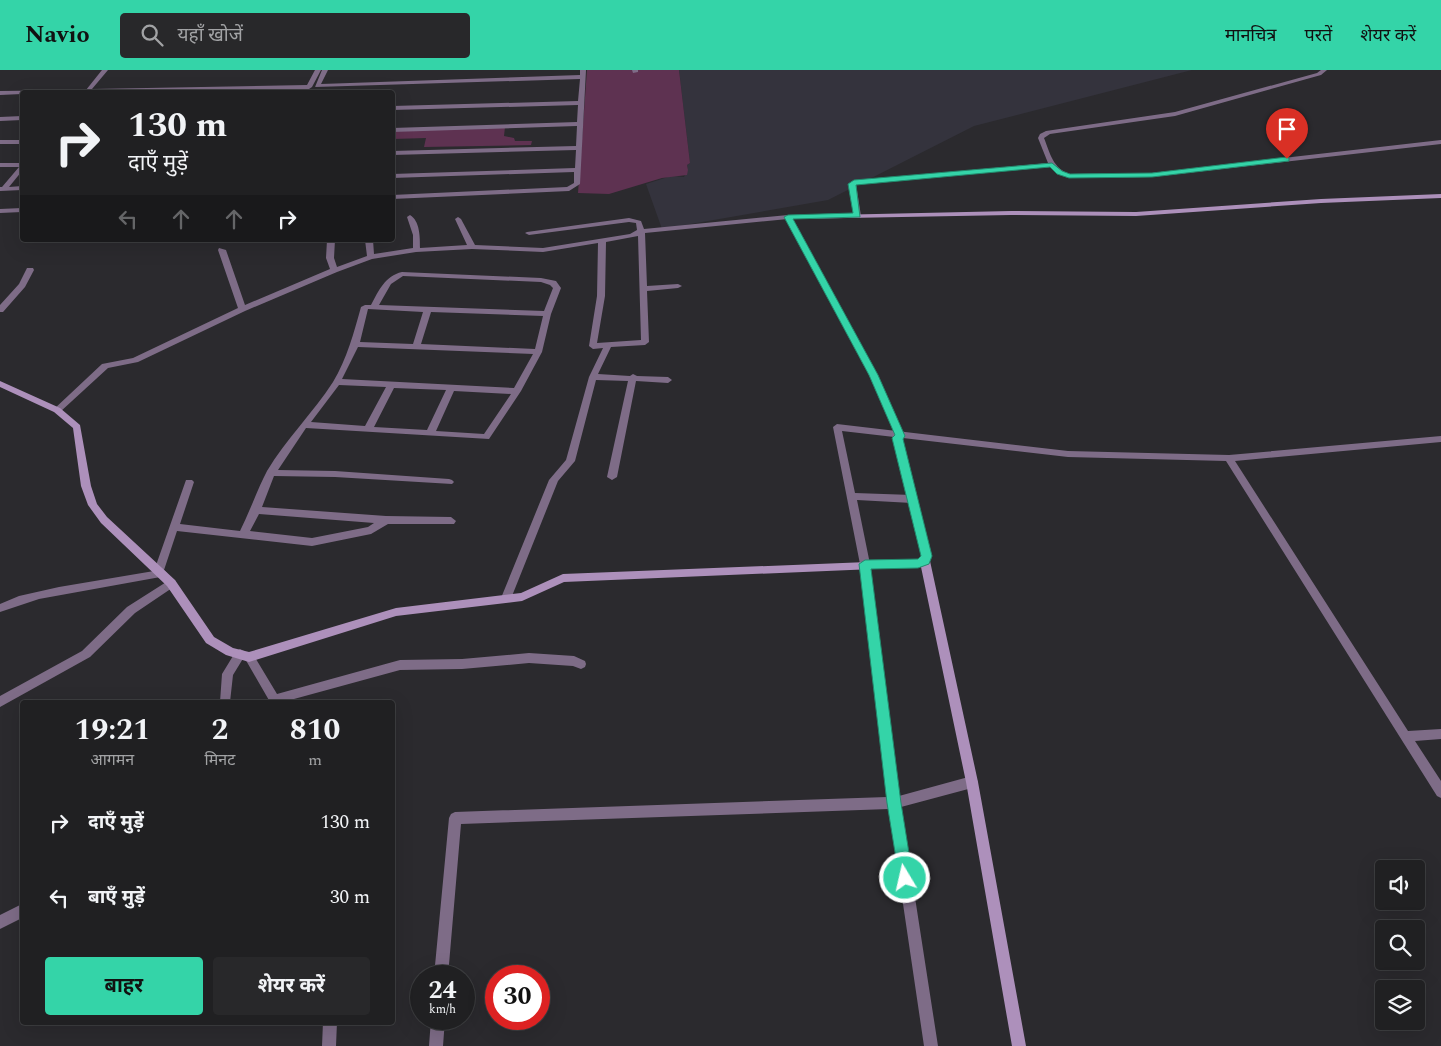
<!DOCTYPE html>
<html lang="hi">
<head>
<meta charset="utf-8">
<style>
  body { margin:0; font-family:Spectral,"Noto Sans Devanagari",serif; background:#28282a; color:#f1f3f6; height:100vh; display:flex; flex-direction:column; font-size:19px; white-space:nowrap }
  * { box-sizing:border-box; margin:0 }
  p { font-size:16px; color:#a2a3a5 }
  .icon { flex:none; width:28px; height:28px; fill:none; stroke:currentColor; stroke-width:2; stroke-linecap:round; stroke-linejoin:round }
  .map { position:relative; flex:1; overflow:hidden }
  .drawer { position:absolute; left:20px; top:630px; width:375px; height:325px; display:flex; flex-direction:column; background:#202022; border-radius:5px; box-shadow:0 5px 20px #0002,0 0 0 1px #3d3e40 }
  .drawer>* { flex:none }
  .banner { position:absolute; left:20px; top:20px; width:375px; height:152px; border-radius:5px; box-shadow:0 5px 20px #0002,0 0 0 1px #3d3e40; background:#202022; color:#f1f3f6; overflow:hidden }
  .controls { position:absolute; left:1375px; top:790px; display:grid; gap:10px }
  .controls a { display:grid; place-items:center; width:50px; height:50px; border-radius:5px; background:#202022; box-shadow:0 5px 20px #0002,0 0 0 1px #3d3e40; font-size:25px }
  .speed { position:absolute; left:410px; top:895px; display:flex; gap:10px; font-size:25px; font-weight:700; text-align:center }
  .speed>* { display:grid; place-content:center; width:65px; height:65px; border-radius:50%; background:#202022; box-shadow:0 5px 20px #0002,0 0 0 1px #3d3e40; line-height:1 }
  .speed small { font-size:12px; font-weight:400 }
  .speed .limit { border:8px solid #d22; background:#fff; color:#111 }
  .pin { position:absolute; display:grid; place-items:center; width:42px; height:42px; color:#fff; margin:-51px -21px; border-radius:50% 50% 50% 0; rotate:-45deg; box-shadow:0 0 5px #0007 }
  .pin .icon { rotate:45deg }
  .me { position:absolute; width:55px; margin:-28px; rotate:351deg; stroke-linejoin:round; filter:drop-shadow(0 0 4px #0008) }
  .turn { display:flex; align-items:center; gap:18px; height:105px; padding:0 25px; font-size:22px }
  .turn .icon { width:65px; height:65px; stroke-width:2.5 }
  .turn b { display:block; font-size:35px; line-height:42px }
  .lanes { display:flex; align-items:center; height:48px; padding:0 25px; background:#0003; justify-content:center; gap:25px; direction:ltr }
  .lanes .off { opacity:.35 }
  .eta { display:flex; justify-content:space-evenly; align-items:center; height:85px; text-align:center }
  .eta b { font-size:30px; font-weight:700; line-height:35px }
  .cta { display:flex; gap:10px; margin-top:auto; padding:10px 25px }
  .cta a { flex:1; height:58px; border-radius:5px; background:#34d4a8; color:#111; font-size:20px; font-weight:700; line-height:58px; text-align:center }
  .cta a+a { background:#28282a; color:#f1f3f6 }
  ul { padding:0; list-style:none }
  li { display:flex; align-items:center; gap:15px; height:75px; padding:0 25px }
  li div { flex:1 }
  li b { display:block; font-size:19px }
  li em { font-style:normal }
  header { display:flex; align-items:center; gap:30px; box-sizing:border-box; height:70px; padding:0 25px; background:#34d4a8; color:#111 }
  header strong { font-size:24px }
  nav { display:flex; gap:28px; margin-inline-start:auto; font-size:18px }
  .search { width:350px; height:45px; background:#28282a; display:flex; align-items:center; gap:12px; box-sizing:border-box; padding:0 18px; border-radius:5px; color:#a2a3a5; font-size:19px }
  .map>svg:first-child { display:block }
  .built { fill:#34333d }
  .green { fill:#5e3251 }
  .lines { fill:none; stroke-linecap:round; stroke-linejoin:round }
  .street { fill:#7e6c87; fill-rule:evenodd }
  .secondary { fill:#ad90bb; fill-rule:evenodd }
  .route { fill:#34d4a8; stroke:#228a6d }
</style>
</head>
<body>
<header>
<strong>Navio</strong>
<div class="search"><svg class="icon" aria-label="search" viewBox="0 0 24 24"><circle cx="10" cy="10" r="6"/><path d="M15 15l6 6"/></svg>यहाँ खोजें</div>
<nav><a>मानचित्र</a><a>परतें</a><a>शेयर करें</a></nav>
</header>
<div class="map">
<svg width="1441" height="976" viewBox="0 0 1441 976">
  <rect width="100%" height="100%" fill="#2b2a2e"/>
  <!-- built -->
  <path class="built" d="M679 0H1192L974 56 828 130 662 159 646 114 671 106 684 107 688 100 687 95 690 93Z"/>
  <!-- green -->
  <path class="green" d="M587 0H679L690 93 687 95 688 100 687 105 662 108 609 124 578 123Z
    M505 57 504 66 514 68 515 71H532L531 75 424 77 426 68 393 69 392 61Z"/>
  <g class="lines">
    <!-- street -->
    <path class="street" d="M102 0H108L92 19 307 15 315 0H321L312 17 309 19 22 22V24L0 25V21L86 20Z
      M322 0H328L321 14 580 5V0H586L580 114 569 121 392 129V125L567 117 574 113V102L392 108V104L575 98 576 80 392 85V81L576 76 577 56 392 62V58L577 52 578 35 392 40V36L578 31 580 9 315 17Z
      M632 0H638V2L633 3Z
      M1321 0H1327L1321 5 1175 46 1050 64 1044 68C1050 83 1053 99 1070 104L1152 103 1441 70V74L1152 107 1069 108 1058 104 1050 97 856 114 861 146 858 148 855 146 849 114 852 111 1048 93 1038 68 1040 64 1046 61 1175 42 1317 3Z
      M22 46V50L0 51V47Z
      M0 70H22V74H0Z
      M0 93H22V101L9 117 22 116V120L0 121V117H2L19 97H0Z
      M22 138V142L0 143V139Z
      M410 145C420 151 420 167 420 178L467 175 455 149 458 147 461 149 475 175 543 178 630 164 637 160 636 153 629 152 529 165 525 163 527 162 629 148 641 151 644 159 788 145 791 147 788 149 645 163 647 216 678 214 682 216 678 218 647 221 649 272 645 275 611 277 598 304 630 306 633 304 637 306 668 307 672 310 668 313 636 311 617 407 612 410 607 407 628 311 596 310 575 391 558 411 510 531H502L501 528 549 410 566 390 589 307 603 278 593 279 589 276 597 226 598 173 543 182 472 179 416 182 372 189 337 202 245 241 138 292 108 298 60 342H54L53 340 102 294 133 288 238 238 218 180 219 178 226 180 245 235 330 199 326 188 327 170H335L334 188 337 197 367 186 365 170H373L374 184 413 178V165L407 147ZM638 166 641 270 597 273 605 226 606 172Z
      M27 198H33L34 200 25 217 3 242H0V235L19 214Z
      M402 202 541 208 556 211 561 218 551 244 542 282 521 321 489 369 306 358 278 400 335 401 449 409 452 410 454 412 452 414 335 407 274 406 262 437 386 446 451 447 456 451 454 454H388L371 464 312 476 177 461 164 500 167 503 166 506 39 529 0 542V534L19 526 59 517 154 501 186 410H192L194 412 180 454 240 461C250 441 257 420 267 401 286 369 313 343 333 312 347 289 354 262 361 237L365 235H371C379 220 385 206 402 202ZM403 206 541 212 550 215 553 218 544 241 379 235 391 214ZM368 239 423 242 413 274 360 272ZM431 242 543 246 535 279 421 274ZM358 277 533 284 514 318 342 309ZM339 315 386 317 365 356 311 352ZM394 318 446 320 427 360 374 357ZM454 321 511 324 484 364 436 361ZM259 444 374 453 368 457 312 468 250 461Z
      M837 354 1068 381 1229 385 1441 366V372L1235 391 1408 661 1441 659V669L1415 671 1441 711V728L1437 726 1226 391 1068 387 842 361 855 423 912 425 917 429 912 433 857 430 870 494 899 726 972 706 976 708 978 712 976 716 972 718 901 737 938 976H924L889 739 461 754 448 906H434L449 748 451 744 455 742 887 727 860 494 833 357Z
      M171 509 175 510 176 513 175 516 135 543 90 587 0 637V626L82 581 127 537Z
      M240 579 244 581 245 584 249 582 253 584 277 624 400 590 462 589 529 583 574 586 585 591 586 594 585 597 581 599 573 596 529 593 462 599 400 600 283 632H270L244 587 233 605 230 632H220L222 604 236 581Z
      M22 834V848L0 859V845Z
      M431 949H445L443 976H429Z
      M323 952H337L336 976H322Z"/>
    <!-- secondary -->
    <path class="secondary" d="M1441 124V128L1321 133 1136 146 1011 145 793 149 877 305 904 365 902 369 932 486 930 491 978 712 1026 976H1012L966 712 921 497 564 512 522 531 396 546 249 592 226 585 206 573 167 516 101 453 88 435 81 416 73 358 54 342 0 317V311L60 338 80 355 91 416 97 434 107 447 175 510 214 567 233 578 249 582 396 538 521 523 563 504 917 490 921 488 922 486 893 368 895 364 869 305 785 147 786 146 1011 141 1136 142 1321 129Z"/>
  </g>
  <!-- route -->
  <path class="route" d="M1287 87 1289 88V91L1152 107 1069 108 1057 104 1050 97 856 115 860 147 793 149 878 305 905 366 903 369 932 486 929 494 918 498 871 499 901 733 913 808 910 813 905 815 900 813 887 733 859 494 865 490 918 489 921 486 892 368 895 365 869 305 784 147 788 145 853 143 848 114 854 110 1052 93 1062 101 1070 104 1152 103Z"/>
</svg>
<div class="controls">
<a><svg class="icon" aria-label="sound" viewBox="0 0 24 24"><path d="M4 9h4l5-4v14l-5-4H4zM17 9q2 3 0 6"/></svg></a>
<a><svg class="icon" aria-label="search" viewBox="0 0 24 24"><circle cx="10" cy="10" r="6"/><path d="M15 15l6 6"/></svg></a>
<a><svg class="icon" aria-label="layers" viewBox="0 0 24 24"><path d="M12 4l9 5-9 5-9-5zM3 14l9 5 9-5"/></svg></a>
</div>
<div class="speed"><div>24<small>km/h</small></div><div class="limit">30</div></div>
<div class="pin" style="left:1287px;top:89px;background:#d93025"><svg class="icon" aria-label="arrive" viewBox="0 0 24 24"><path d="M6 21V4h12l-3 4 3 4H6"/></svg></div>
<svg class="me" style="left:905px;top:808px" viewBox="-20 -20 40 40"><circle r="17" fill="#34d4a8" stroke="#fff" stroke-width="3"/><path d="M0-11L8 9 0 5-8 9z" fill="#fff"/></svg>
<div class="banner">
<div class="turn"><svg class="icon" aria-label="right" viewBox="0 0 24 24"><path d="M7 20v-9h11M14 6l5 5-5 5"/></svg><div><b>130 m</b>दाएँ मुड़ें</div></div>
<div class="lanes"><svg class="icon off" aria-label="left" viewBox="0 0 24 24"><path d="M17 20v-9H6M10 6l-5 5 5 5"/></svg><svg class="icon off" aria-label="ahead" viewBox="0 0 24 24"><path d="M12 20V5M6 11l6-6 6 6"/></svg><svg class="icon off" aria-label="ahead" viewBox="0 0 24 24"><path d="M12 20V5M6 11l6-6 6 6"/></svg><svg class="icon" aria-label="right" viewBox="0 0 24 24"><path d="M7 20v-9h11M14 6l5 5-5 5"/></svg></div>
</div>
<section class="drawer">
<div class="eta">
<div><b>19:21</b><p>आगमन</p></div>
<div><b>2</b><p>मिनट</p></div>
<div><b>810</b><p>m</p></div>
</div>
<ul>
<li><svg class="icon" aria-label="right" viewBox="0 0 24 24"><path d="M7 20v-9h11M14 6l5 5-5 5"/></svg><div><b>दाएँ मुड़ें</b></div><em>130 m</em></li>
<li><svg class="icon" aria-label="left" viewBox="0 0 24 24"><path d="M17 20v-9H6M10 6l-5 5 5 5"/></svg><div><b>बाएँ मुड़ें</b></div><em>30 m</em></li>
</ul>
<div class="cta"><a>बाहर</a><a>शेयर करें</a></div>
</section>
</div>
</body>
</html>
